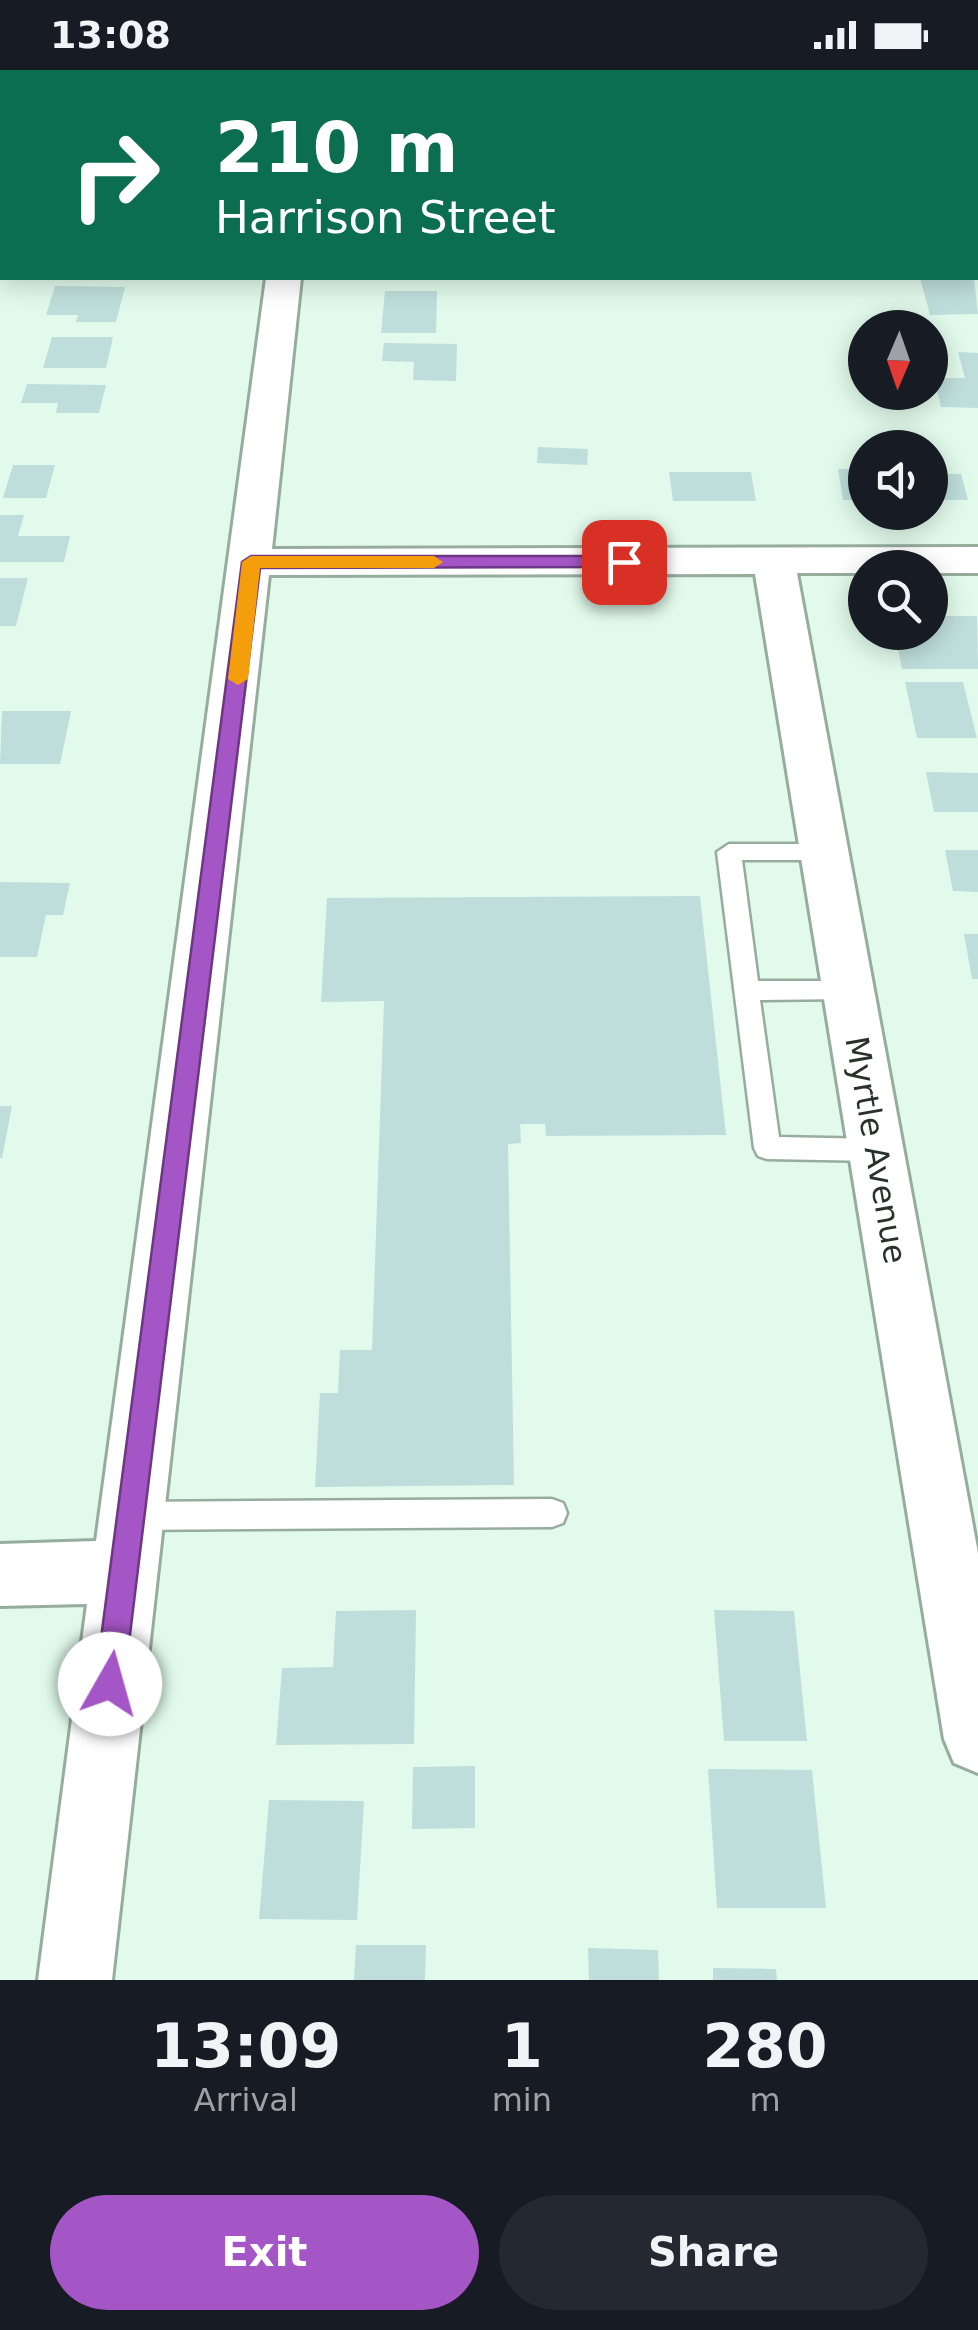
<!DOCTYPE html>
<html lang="en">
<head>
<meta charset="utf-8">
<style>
  body { margin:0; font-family:"DejaVu Sans",sans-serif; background:#242831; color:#f1f3f6; height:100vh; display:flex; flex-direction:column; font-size:38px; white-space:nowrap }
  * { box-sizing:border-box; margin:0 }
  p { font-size:32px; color:#9ea1a6 }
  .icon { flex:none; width:55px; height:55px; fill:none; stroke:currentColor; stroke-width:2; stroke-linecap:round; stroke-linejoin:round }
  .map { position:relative; height:1910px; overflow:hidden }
  .panel { display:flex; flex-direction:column; background:#171b24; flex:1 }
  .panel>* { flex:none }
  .top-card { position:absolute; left:0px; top:0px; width:980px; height:210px; box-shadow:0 5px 25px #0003; background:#0b6e4f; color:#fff; overflow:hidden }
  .needle { width:65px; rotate:182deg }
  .buttons { position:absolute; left:848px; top:240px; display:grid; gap:20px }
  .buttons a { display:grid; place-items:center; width:100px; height:100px; border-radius:50%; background:#171b24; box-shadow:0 5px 25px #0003; font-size:50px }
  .pin { position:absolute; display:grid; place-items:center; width:85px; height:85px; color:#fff; margin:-42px; border-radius:20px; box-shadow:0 5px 15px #0006 }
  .me { position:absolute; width:110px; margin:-55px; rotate:7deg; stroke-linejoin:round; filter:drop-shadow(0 0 8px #0008) }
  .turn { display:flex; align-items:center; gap:35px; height:210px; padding:0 50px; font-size:45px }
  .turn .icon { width:130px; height:130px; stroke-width:2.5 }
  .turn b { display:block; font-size:70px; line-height:85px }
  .eta { display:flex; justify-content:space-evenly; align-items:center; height:170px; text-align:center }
  .eta b { font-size:60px; font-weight:700; line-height:70px }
  .primary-button { display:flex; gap:20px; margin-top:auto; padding:20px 50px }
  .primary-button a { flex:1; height:115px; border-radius:60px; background:#a556c6; color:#fff; font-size:40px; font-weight:700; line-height:115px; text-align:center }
  .primary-button a+a { background:#242831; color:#f1f3f6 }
  .status { display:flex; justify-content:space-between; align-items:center; height:70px; padding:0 50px; background:#171b24; direction:ltr }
  .status svg { height:28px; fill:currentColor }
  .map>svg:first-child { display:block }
  .building { fill:#bfdedb }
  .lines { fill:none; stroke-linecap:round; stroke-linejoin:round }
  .lane-casing { stroke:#96ad9e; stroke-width:5 }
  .street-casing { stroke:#96ad9e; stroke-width:6 }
  .lane { fill:#fff; fill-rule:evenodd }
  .street { fill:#fff; fill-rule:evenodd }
  .route { fill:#a556c6; stroke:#6b3881; stroke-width:2.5 }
  .slow { fill:#f59e0b }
  .labels { text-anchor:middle; stroke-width:8; stroke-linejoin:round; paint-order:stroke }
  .street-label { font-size:32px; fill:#28322c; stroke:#fff }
</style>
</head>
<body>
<div class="status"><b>13:08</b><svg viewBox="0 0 49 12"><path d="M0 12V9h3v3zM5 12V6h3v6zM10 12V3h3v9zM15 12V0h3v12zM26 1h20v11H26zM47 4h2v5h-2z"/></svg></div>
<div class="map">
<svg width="978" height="1910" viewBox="0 0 978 1910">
  <rect width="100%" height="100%" fill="#e1faeb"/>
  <!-- building -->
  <path class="building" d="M920 208H974L978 244 930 245Z
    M55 216 125 217 116 252H76L78 245H46Z
    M385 221H437L436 263H381Z
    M52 267H113L106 298H43Z
    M384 273 457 274 456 311 413 310 414 292 382 291Z
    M958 282 978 283V338L941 337 934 308H965Z
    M27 314 106 315 99 343H56L58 333H21Z
    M538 377 588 379 587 395 537 393Z
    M13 395H55L46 428H3Z
    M838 399H865V430H843Z
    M669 402H751L756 431H673Z
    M930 404H961L968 430H930Z
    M0 445H24L18 466H70L64 492H0Z
    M0 508H28L16 556H0Z
    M930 546H977L978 599H902L895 564 930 562Z
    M905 612H963L977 668H917Z
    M2 641H71L60 694H0Z
    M926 702 978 703V742H934Z
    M945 780H978V822L953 821Z
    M0 812 70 813 63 845H46L37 887H0Z
    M700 826 726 1065 546 1066 545 1054H520L521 1073 508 1074 514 1415 315 1417 320 1323H338L340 1280H372L384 931 321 932 327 828Z
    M964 864H978V909H972Z
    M0 1036H12L2 1088H0Z
    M416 1540 414 1674 276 1675 282 1598 333 1597 336 1541Z
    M714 1540 794 1541 807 1671H724Z
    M475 1696V1758L412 1759 413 1697Z
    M708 1699 812 1700 826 1838H717Z
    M269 1730 364 1731 357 1850 259 1849Z
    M356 1875H426L425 1910H354Z
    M588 1878 658 1880 659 1910H589Z
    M713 1898 776 1899 777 1910H713Z"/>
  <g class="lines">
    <!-- lane casing -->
    <g class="lane-casing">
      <path id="lane" d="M729 774H824L836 782 824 790H742L758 911H848L857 913 860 920 857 927 848 929 760 930 779 1067 876 1069 885 1072 889 1080 885 1088 876 1091 767 1089 758 1086 754 1078 717 782Z
        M552 1429 563 1433 567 1443 563 1453 552 1457 129 1460 118 1456 114 1446 118 1436 129 1432Z"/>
    </g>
    <!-- street casing -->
    <g class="street-casing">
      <path id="street" d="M292 0H322V2H292Z
        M0 31H2V49H0Z
        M266 208H301L272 479 978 477V503H930V498H865V503H797L978 1483V1703L954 1693 944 1669 755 504 269 505 112 1910H38L87 1534 0 1536V1474L96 1471Z"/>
    </g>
    <!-- lane -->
    <use href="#lane" class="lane"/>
    <!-- street -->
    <use href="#street" class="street"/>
  </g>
  <!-- route -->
  <path class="route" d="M251 486H624L634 492 624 497 260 498 124 1614 120 1624 110 1628 99 1624 95 1614 242 492Z"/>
  <!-- slow -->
  <path class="slow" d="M251 486H434L443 492 434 498H260L248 609 238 615 228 609 242 492Z"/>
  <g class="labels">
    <!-- street labels -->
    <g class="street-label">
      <text transform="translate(876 1080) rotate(80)" y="11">Myrtle Avenue</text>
    </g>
  </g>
</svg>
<div class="buttons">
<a><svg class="needle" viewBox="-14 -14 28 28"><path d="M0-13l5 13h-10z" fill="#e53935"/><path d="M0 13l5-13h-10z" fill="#9ea1a6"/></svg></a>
<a><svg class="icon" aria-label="sound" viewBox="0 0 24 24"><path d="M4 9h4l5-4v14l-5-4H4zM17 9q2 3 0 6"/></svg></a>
<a><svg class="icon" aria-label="search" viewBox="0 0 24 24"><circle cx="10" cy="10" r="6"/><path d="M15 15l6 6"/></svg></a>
</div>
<div class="pin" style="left:624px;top:492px;background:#d93025"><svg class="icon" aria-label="arrive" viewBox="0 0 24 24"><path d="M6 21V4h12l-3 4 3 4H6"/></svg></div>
<svg class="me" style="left:110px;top:1614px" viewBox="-20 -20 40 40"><circle r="19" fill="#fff"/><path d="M0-13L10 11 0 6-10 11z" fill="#a556c6"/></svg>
<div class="top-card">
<div class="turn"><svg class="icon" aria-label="right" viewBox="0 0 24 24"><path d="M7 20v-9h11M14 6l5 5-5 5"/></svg><div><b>210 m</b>Harrison Street</div></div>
</div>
</div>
<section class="panel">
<div class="eta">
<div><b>13:09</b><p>Arrival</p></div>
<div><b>1</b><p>min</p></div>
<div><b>280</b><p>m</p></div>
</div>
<div class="primary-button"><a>Exit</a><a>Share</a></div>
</section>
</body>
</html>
